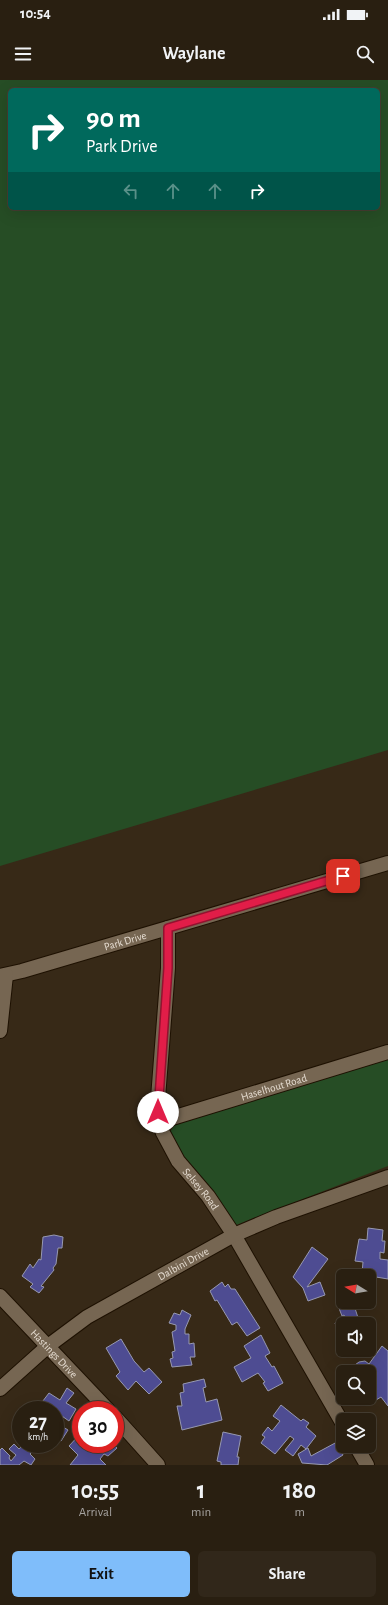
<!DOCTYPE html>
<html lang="en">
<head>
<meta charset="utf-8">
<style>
  body { margin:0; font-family:"Alegreya Sans",sans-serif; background:#31271a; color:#f1f3f6; height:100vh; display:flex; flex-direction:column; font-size:15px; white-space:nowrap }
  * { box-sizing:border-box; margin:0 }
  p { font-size:13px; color:#a5a29f }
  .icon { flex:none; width:22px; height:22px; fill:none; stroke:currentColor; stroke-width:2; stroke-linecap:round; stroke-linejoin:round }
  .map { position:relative; height:1385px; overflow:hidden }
  .panel { display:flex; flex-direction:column; background:#291f11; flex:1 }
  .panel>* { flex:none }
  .guide { position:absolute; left:8px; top:8px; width:372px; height:122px; border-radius:6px; box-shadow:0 4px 16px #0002,0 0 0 1px #453d31; background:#00695c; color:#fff; overflow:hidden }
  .needle { width:26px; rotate:281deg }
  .tools { position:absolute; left:336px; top:1189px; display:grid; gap:8px }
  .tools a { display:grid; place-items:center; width:40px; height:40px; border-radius:6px; background:#291f11; box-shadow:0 4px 16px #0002,0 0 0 1px #453d31; font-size:20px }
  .speed { position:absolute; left:12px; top:1321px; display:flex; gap:8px; font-size:20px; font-weight:700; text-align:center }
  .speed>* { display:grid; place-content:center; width:52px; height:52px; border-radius:50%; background:#291f11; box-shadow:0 4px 16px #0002,0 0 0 1px #453d31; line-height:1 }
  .speed small { font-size:10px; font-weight:400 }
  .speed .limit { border:6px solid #d22; background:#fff; color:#111 }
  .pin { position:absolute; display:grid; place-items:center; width:34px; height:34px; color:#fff; margin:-17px; border-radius:8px; box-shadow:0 2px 6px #0006 }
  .me { position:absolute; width:44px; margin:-22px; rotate:0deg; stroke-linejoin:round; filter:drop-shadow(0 0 3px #0008) }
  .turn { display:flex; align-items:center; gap:14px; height:84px; padding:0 12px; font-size:18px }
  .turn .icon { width:52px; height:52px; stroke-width:2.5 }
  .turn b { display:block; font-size:28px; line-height:34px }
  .lanes { display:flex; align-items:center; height:38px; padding:0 12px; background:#0003; justify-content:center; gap:20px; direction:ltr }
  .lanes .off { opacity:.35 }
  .eta { display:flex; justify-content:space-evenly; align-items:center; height:68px; text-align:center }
  .eta b { font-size:24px; font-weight:700; line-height:28px }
  .primary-button { display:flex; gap:8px; margin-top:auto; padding:8px 12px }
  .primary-button a { flex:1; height:46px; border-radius:6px; background:#7fbdfa; color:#111; font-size:16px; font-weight:700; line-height:46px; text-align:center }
  .primary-button a+a { background:#31271a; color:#f1f3f6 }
  .status { display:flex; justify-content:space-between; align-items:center; height:28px; padding:0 20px; background:#291f11; direction:ltr }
  .status svg { height:11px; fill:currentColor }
  header { display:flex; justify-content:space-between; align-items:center; height:52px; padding:0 12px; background:#291f11; font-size:18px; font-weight:700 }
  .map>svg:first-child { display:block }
  .green { fill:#264d25; fill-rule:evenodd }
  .building { fill:#4e4c92; stroke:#9799b1 }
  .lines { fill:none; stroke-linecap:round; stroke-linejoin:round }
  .minor-casing { stroke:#1e1102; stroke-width:16 }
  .minor { stroke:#766652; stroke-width:14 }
  .route-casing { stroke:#92132f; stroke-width:10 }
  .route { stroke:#e11d48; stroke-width:7 }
  .labels { text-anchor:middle; stroke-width:3; stroke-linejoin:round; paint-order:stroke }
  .street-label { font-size:11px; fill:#e6ddd2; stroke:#19130b }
</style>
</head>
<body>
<div class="status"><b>10:54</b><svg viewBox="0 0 49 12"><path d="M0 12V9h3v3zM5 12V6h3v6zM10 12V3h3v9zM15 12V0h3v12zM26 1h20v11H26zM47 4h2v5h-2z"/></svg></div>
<header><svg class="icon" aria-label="menu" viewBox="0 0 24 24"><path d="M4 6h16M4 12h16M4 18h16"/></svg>Waylane<svg class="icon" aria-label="search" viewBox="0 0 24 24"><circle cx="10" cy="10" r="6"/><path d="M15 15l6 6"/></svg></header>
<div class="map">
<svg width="388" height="1385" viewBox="0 0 388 1385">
  <rect width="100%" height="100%" fill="#372917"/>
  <!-- green -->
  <path class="green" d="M0 0H388V670L0 786ZM10 10H378V128H10Z
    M388 978V1086L236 1145C220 1127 170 1079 169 1057 169 1051 173 1048 176 1044Z"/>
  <!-- building -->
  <path class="building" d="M368 1148 383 1150 382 1161H385L384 1173 380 1172V1179L388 1180V1199L376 1197 375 1203 369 1202V1196H358L362 1193 363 1182 355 1181 359 1159 367 1160Z
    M54 1155 63 1157 62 1168H58L56 1184 53 1188 54 1190 41 1206 44 1207 39 1213 30 1207 33 1204 22 1196 30 1184 33 1188 39 1179 41 1180 43 1157Z
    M312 1167 328 1179 307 1207 320 1202 325 1215 308 1221 303 1208 293 1197Z
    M222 1202 225 1207 228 1204 231 1209H235L260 1248 247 1256 237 1242 232 1245 217 1220 215 1221 210 1211Z
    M343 1221 353 1222 360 1244H343V1252L339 1253 335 1243 346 1240 344 1235 342 1236 337 1223Z
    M182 1230 191 1235 185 1249V1254H189V1264L194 1263 195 1277H190L192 1285 172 1287 170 1279 173 1278 172 1272 175 1271 172 1252 176 1250V1245L169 1243 174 1233 180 1235Z
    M261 1255 270 1273 265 1276 272 1287 274 1286 283 1303 268 1311 263 1303 265 1302 258 1293 242 1302 234 1287 251 1278 244 1266Z
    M121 1259 134 1281 144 1292 149 1288 162 1302 149 1314 136 1301 128 1310 116 1296 120 1292 106 1268Z
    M382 1266 388 1271V1326L381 1317 376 1320 372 1316 368 1320 365 1318H369V1292L353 1291 355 1285 359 1282 365 1281 369 1284Z
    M204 1299 206 1307 203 1308 206 1322 217 1319 222 1340 182 1350 177 1326H182L180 1313 184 1312 183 1304Z
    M67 1308 74 1313 66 1323 76 1329 69 1341 59 1334 55 1341V1330H36L49 1313 60 1320Z
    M281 1325 301 1341 303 1339 309 1343 306 1347 316 1356 306 1369 301 1365 293 1376 285 1370 294 1359 290 1356 275 1374 261 1363 265 1357 262 1355 268 1347 272 1351 280 1341 273 1336Z
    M55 1342 68 1350 61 1361 55 1357Z
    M223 1352 241 1356 237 1377H239L238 1385H221V1382L217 1381Z
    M81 1353V1364H113L117 1368 108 1376 104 1374 100 1379 106 1385H70L78 1375 69 1366Z
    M337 1362 343 1375 327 1385 302 1383 298 1374 308 1368 311 1376Z
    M14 1364 19 1369 24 1364 32 1372 30 1374 35 1379 31 1385 24 1381 19 1385H0V1370L2 1368 10 1376 9 1378 11 1381 16 1375 9 1369Z"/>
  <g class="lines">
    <!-- minor casing -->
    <g class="minor-casing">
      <g id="minor">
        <path id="s1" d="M168 848V888L158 1018 159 1042 163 1053 178 1081 208 1116 234 1155 343 1344"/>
        <path id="s2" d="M0 896 22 891 388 783"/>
        <path d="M0 951 6 895"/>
        <path id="s3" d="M159 1042 388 972"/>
        <path id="s4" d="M0 1216 108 1330"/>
        <path id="s5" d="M0 1309 48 1266 87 1237 234 1155 276 1137 388 1097"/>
        <path d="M115 1337 158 1385"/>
        <path d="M356 1366 367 1385"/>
      </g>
    </g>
    <!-- minor -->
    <use href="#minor" class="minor"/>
  </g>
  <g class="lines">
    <!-- route casing -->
    <g class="route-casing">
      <path id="route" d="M158 1032 168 888V848L343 796"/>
    </g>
    <!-- route -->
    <use href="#route" class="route"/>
  </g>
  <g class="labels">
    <!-- street labels -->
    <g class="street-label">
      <text dy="4" stroke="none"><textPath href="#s2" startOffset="130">Park Drive</textPath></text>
      <text dy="4" stroke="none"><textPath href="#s3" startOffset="120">Haselhout Road</textPath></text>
      <text dy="4" stroke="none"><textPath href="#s1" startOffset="274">Selsey Road</textPath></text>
      <text dy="4" stroke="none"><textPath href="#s5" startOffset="223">Dalbini Drive</textPath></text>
      <text dy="4" stroke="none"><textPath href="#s4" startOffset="79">Hastings Drive</textPath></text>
    </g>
  </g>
</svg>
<div class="tools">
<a><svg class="needle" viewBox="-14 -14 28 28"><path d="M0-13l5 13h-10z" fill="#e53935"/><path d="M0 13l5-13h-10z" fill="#a5a29f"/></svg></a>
<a><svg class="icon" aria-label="sound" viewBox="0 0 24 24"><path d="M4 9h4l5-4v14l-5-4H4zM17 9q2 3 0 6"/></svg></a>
<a><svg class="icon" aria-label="search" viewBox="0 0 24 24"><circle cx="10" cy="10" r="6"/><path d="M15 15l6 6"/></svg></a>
<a><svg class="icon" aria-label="layers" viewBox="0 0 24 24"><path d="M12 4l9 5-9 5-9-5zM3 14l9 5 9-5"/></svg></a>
</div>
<div class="speed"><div>27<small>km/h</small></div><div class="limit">30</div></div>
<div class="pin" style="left:343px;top:796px;background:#d93025"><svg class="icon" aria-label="arrive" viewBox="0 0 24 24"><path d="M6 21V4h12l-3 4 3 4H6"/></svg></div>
<svg class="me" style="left:158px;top:1032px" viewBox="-20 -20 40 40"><circle r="19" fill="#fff"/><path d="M0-13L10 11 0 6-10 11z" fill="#e11d48"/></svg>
<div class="guide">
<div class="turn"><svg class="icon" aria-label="right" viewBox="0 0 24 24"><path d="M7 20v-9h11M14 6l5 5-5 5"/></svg><div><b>90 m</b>Park Drive</div></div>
<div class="lanes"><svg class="icon off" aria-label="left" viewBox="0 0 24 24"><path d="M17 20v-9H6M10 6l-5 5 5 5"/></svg><svg class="icon off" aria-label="ahead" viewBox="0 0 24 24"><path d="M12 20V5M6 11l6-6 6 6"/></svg><svg class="icon off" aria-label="ahead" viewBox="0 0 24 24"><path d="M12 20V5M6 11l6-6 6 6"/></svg><svg class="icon" aria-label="right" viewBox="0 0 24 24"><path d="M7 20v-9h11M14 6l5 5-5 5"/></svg></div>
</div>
</div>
<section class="panel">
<div class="eta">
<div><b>10:55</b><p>Arrival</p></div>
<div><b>1</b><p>min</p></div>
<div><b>180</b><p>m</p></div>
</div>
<div class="primary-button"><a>Exit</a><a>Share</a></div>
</section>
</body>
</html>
